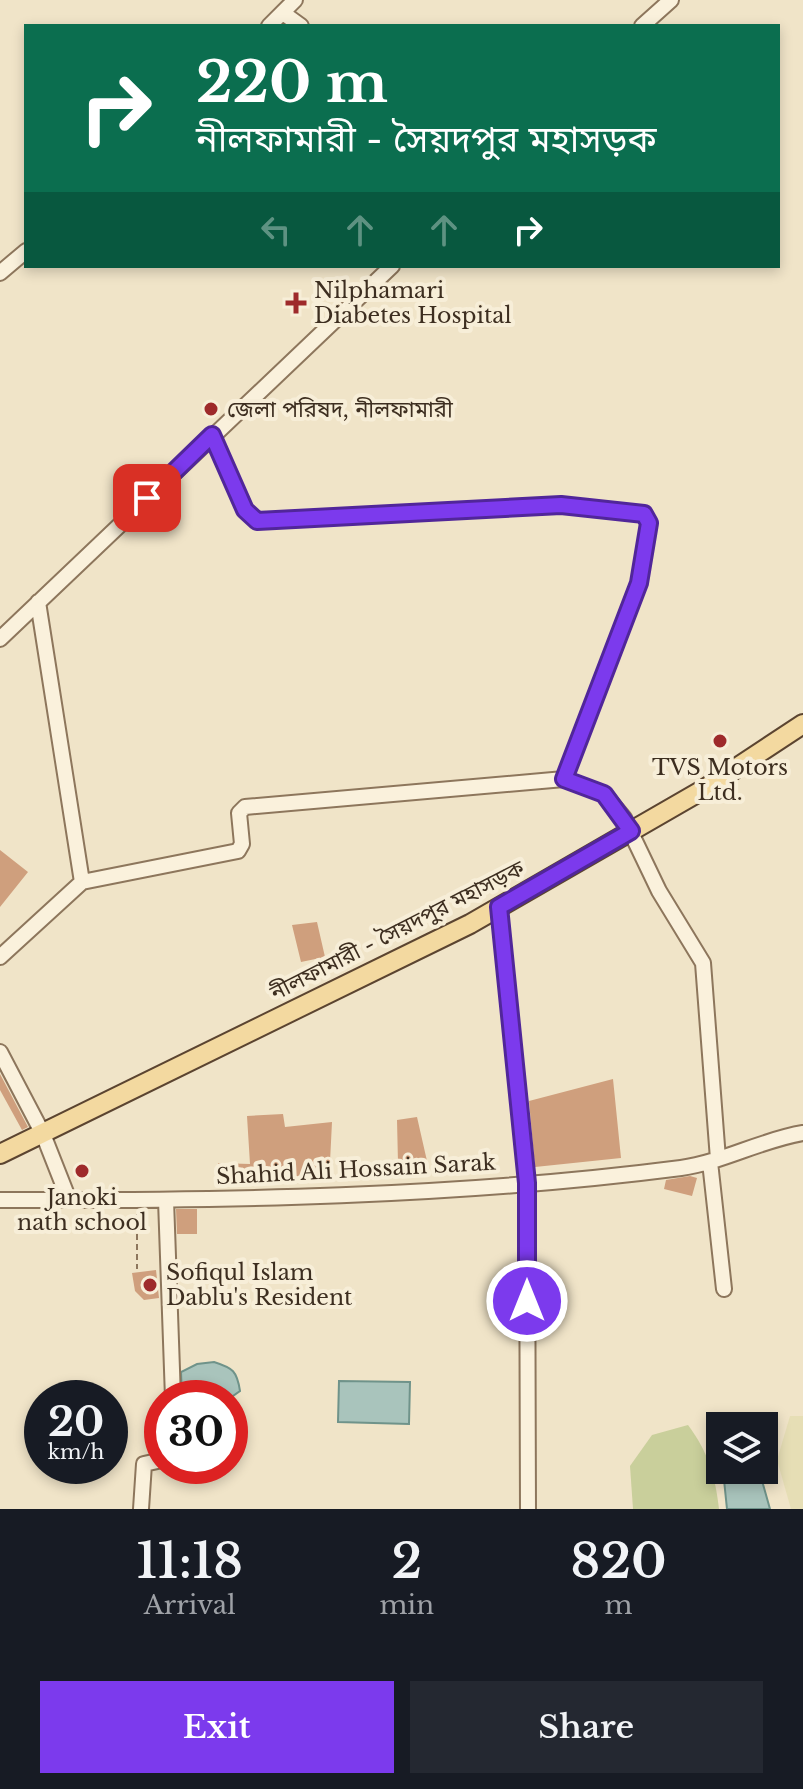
<!DOCTYPE html>
<html lang="en">
<head>
<meta charset="utf-8">
<style>
  body { margin:0; font-family:"Libre Baskerville","Noto Sans Bengali",serif; background:#242831; color:#f1f3f6; height:100vh; display:flex; flex-direction:column; font-size:30px; white-space:nowrap }
  * { box-sizing:border-box; margin:0 }
  p { font-size:26px; color:#9ea1a6 }
  .icon { flex:none; width:44px; height:44px; fill:none; stroke:currentColor; stroke-width:2; stroke-linecap:round; stroke-linejoin:round }
  .map { position:relative; height:1509px; overflow:hidden }
  .panel { display:flex; flex-direction:column; background:#171b24; flex:1 }
  .panel>* { flex:none }
  .hud { position:absolute; left:24px; top:24px; width:756px; height:244px; border-radius:0px; box-shadow:0 4px 12px #0003; background:#0b6e4f; color:#fff; overflow:hidden }
  .buttons { position:absolute; left:706px; top:1412px; display:grid; gap:16px }
  .buttons a { display:grid; place-items:center; width:72px; height:72px; border-radius:0px; background:#171b24; box-shadow:0 4px 12px #0003; font-size:40px }
  .speed { position:absolute; left:24px; top:1380px; display:flex; gap:16px; font-size:40px; font-weight:700; text-align:center }
  .speed>* { display:grid; place-content:center; width:104px; height:104px; border-radius:50%; background:#171b24; box-shadow:0 4px 12px #0003; line-height:1 }
  .speed small { font-size:20px; font-weight:400 }
  .speed .limit { border:12px solid #d22; background:#fff; color:#111 }
  .pin { position:absolute; display:grid; place-items:center; width:68px; height:68px; color:#fff; margin:-34px; border-radius:16px; box-shadow:0 4px 12px #0006 }
  .me { position:absolute; width:88px; margin:-44px; rotate:0deg; stroke-linejoin:round; filter:drop-shadow(0 0 6px #0008) }
  .turn { display:flex; align-items:center; gap:28px; height:168px; padding:0 40px; font-size:36px }
  .turn .icon { width:104px; height:104px; stroke-width:2.5 }
  .turn b { display:block; font-size:56px; line-height:68px }
  .lanes { display:flex; align-items:center; height:76px; padding:0 40px; background:#0003; justify-content:center; gap:40px; direction:ltr }
  .lanes .off { opacity:.35 }
  .eta { display:flex; justify-content:space-evenly; align-items:center; height:136px; text-align:center }
  .eta b { font-size:48px; font-weight:600; line-height:56px }
  .cta { display:flex; gap:16px; margin-top:auto; padding:16px 40px }
  .cta a { flex:1; height:92px; border-radius:0px; background:#7c3aed; color:#fff; font-size:32px; font-weight:600; line-height:92px; text-align:center }
  .cta a+a { background:#242831; color:#f1f3f6 }
  .map>svg:first-child { display:block }
  .farmland { fill:#e6deb5 }
  .green { fill:#c9cf9b }
  .water { fill:#a9c4bc; stroke:#6f938a; stroke-width:2 }
  .building { fill:#cf9f7d }
  .lines { fill:none; stroke-linecap:round; stroke-linejoin:round }
  .minor-casing { stroke:#8d765c; stroke-width:18 }
  .major-casing { stroke:#5b4430; stroke-width:22 }
  .path { stroke:#8d765c; stroke-width:2; stroke-dasharray:6 4; stroke-linecap:butt }
  .minor { stroke:#faf1dc; stroke-width:14 }
  .major { stroke:#f3d9a0; stroke-width:18 }
  .route-casing { stroke:#51269a; stroke-width:20 }
  .route { stroke:#7c3aed; stroke-width:14 }
  .poi-dot { fill:#9e2a2b; stroke:#f7eed8; stroke-width:3 }
  .labels { text-anchor:middle; stroke-width:8; stroke-linejoin:round; paint-order:stroke }
  .poi-label { font-size:22px; fill:#3d2e20; stroke:#f7eed8; text-anchor:start }
  .street-label { font-size:22px; fill:#3d2e20; stroke:#f7eed8 }
</style>
</head>
<body>
<div class="map">
<svg width="803" height="1509" viewBox="0 0 803 1509">
  <rect width="100%" height="100%" fill="#f0e4c8"/>
  <!-- farmland -->
  <path class="farmland" d="M790 1416H803V1509H791L777 1460Z"/>
  <!-- green -->
  <path class="green" d="M688 1425C708 1452 715 1475 719 1509H633L630 1466 652 1435Z"/>
  <!-- water -->
  <path class="water" d="M214 1362C233 1368 237 1371 240 1391L230 1398H182L181 1372 197 1364Z
    M339 1381 410 1382 409 1424 338 1422Z
    M723 1470H759L770 1509H727Z"/>
  <!-- building -->
  <path class="building" d="M0 850 28 872 0 907Z
    M317 922 325 957 301 962 292 925Z
    M0 1074 28 1127 22 1130 0 1090Z
    M613 1079 621 1158 535 1167 529 1101Z
    M283 1114 285 1127 332 1122 329 1182 220 1186 218 1163 250 1164 247 1116Z
    M417 1117 427 1161 398 1163 397 1120Z
    M690 1176 697 1178 692 1196 664 1189 666 1180Z
    M176 1209H197V1234H177Z
    M156 1270 159 1298 144 1300 135 1291 132 1273Z"/>
  <g class="lines">
    <!-- minor casing -->
    <g class="minor-casing">
      <path id="minor" d="M283 13 301 26
        M269 26 295 0
        M642 26 671 0
        M0 273 26 251
        M212 435 245 510 257 521 561 505 644 514 649 523 639 583 564 779
        M38 602 82 882
        M0 639 392 266
        M499 907 527 1183 528 1509
        M0 957 82 882 238 851 242 844 239 813 245 807 564 779 604 794 624 818 659 891 703 963 718 1159
        M0 1052 43 1134 69 1200
        M710 1162 724 1289
        M0 1200C226 1201 456 1197 681 1168 723 1162 761 1140 803 1133
        M166 1200 173 1398
        M141 1509 144 1464 162 1460"/>
    </g>
    <!-- major casing -->
    <g class="major-casing">
      <path id="major" d="M0 1154 470 924 706 788 803 724"/>
    </g>
    <!-- path -->
    <path class="path" d="M137 1214V1269"/>
    <!-- minor -->
    <use href="#minor" class="minor"/>
    <!-- major -->
    <use href="#major" class="major"/>
  </g>
  <g class="lines">
    <!-- route casing -->
    <g class="route-casing">
      <path id="route" d="M147 498 212 435 245 510 257 521 561 505 644 514 649 523 639 583 564 779 604 794 631 831 499 907 527 1183V1301"/>
    </g>
    <!-- route -->
    <use href="#route" class="route"/>
  </g>
  <!-- markers -->
  <g class="poi-dot">
    <path d="M292 291h8v8h8v8h-8v8h-8v-8h-8v-8h8z"/>
    <circle cx="211" cy="409" r="8"/>
    <circle cx="720" cy="741" r="8"/>
    <circle cx="82" cy="1171" r="8"/>
    <circle cx="150" cy="1285" r="8"/>
  </g>
  <g class="labels">
    <!-- poi labels -->
    <g class="poi-label">
      <text x="314" y="298">Nilphamari<tspan x="314" dy="25">Diabetes Hospital</tspan></text>
      <text x="227" y="417">জেলা পরিষদ, নীলফামারী</text>
      <text x="720" y="775" text-anchor="middle">TVS Motors<tspan x="720" dy="25">Ltd.</tspan></text>
      <text x="82" y="1205" text-anchor="middle">Janoki<tspan x="82" dy="25">nath school</tspan></text>
      <text x="166" y="1280">Sofiqul Islam<tspan x="166" dy="25">Dablu's Resident</tspan></text>
    </g>
    <!-- street labels -->
    <g class="street-label">
      <text transform="translate(397 930) rotate(-27)" y="8">নীলফামারী - সৈয়দপুর মহাসড়ক</text>
      <text transform="translate(356 1169) rotate(-3)" y="8">Shahid Ali Hossain Sarak</text>
    </g>
  </g>
</svg>
<div class="buttons">
<a><svg class="icon" aria-label="layers" viewBox="0 0 24 24"><path d="M12 4l9 5-9 5-9-5zM3 14l9 5 9-5"/></svg></a>
</div>
<div class="speed"><div>20<small>km/h</small></div><div class="limit">30</div></div>
<div class="pin" style="left:147px;top:498px;background:#d93025"><svg class="icon" aria-label="arrive" viewBox="0 0 24 24"><path d="M6 21V4h12l-3 4 3 4H6"/></svg></div>
<svg class="me" style="left:527px;top:1301px" viewBox="-20 -20 40 40"><circle r="17" fill="#7c3aed" stroke="#fff" stroke-width="3"/><path d="M0-11L8 9 0 5-8 9z" fill="#fff"/></svg>
<div class="hud">
<div class="turn"><svg class="icon" aria-label="right" viewBox="0 0 24 24"><path d="M7 20v-9h11M14 6l5 5-5 5"/></svg><div><b>220 m</b>নীলফামারী - সৈয়দপুর মহাসড়ক</div></div>
<div class="lanes"><svg class="icon off" aria-label="left" viewBox="0 0 24 24"><path d="M17 20v-9H6M10 6l-5 5 5 5"/></svg><svg class="icon off" aria-label="ahead" viewBox="0 0 24 24"><path d="M12 20V5M6 11l6-6 6 6"/></svg><svg class="icon off" aria-label="ahead" viewBox="0 0 24 24"><path d="M12 20V5M6 11l6-6 6 6"/></svg><svg class="icon" aria-label="right" viewBox="0 0 24 24"><path d="M7 20v-9h11M14 6l5 5-5 5"/></svg></div>
</div>
</div>
<section class="panel">
<div class="eta">
<div><b>11:18</b><p>Arrival</p></div>
<div><b>2</b><p>min</p></div>
<div><b>820</b><p>m</p></div>
</div>
<div class="cta"><a>Exit</a><a>Share</a></div>
</section>
</body>
</html>
